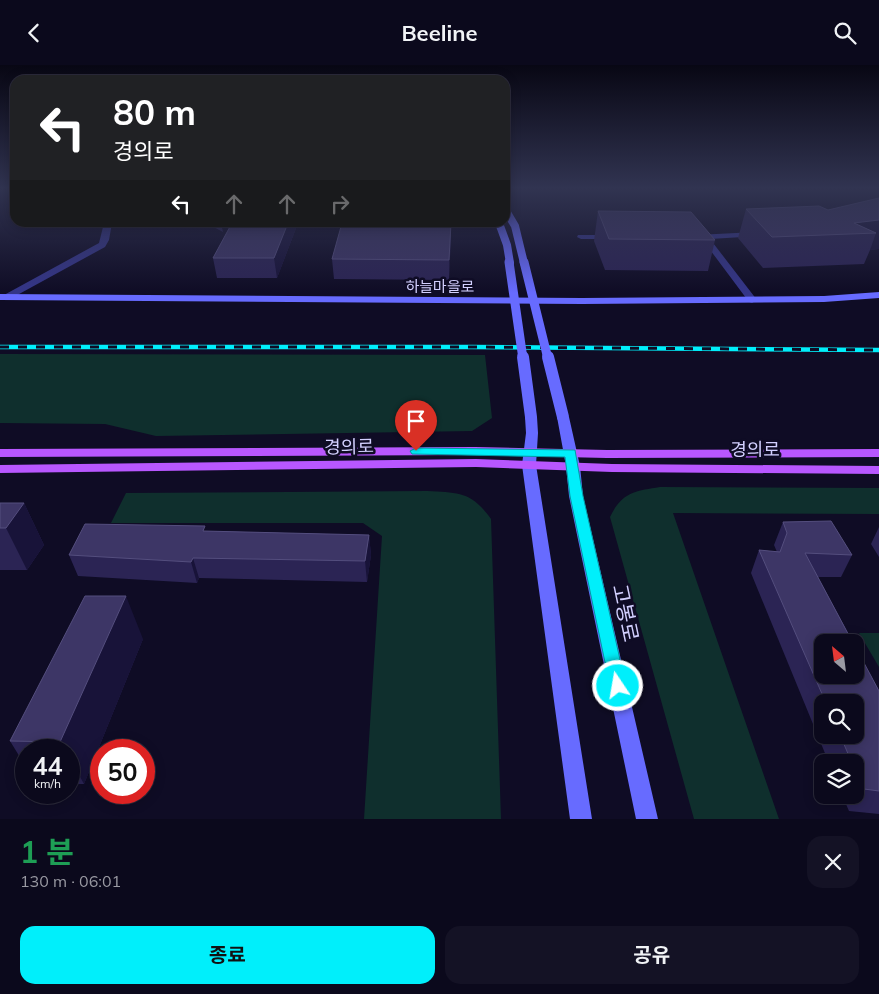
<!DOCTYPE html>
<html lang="ko">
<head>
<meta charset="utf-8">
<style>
  body { margin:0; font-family:Mulish,"Noto Sans KR",sans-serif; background:#141225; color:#f1f3f6; height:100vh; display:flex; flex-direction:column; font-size:19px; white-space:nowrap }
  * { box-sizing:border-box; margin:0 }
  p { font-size:16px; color:#9a9aa3 }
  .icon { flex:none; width:28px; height:28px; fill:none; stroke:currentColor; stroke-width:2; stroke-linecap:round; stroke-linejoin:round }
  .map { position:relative; height:754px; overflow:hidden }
  .drawer { display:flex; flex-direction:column; background:#0b091c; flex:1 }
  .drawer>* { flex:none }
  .top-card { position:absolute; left:10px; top:10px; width:500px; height:152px; border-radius:15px; box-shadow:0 2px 12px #0003,0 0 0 1px #2b2a3b; background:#202124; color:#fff; overflow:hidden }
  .needle { width:32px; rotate:332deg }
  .controls { position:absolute; left:814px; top:569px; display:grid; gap:10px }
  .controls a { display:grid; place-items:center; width:50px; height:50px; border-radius:10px; background:#0b091c; box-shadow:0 2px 12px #0003,0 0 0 1px #2b2a3b; font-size:25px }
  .speed { position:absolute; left:15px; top:674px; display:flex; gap:10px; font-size:25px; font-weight:700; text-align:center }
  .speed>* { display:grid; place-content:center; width:65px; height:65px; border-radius:50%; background:#0b091c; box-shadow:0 2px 12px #0003,0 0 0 1px #2b2a3b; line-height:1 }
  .speed small { font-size:12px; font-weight:400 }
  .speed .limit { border:8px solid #d22; background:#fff; color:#111 }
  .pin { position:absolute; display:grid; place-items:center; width:42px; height:42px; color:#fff; margin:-51px -21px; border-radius:50% 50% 50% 0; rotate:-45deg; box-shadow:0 0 5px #0007 }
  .pin .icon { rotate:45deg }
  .me { position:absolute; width:55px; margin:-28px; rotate:348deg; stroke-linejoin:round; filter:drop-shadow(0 0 4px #0008) }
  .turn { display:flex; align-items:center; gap:18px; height:105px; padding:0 20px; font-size:22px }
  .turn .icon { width:65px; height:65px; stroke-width:2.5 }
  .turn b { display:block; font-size:35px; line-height:42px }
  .lanes { display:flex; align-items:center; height:48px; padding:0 20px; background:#0003; justify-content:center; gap:25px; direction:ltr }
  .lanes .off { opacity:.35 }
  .round { display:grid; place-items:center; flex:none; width:52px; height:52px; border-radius:15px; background:#141225 }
  .overview { display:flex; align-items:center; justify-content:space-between; height:85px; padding:0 20px }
  h1 { font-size:30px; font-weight:700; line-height:38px; color:#1e9e55 }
  .primary-button { display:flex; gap:10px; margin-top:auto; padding:10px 20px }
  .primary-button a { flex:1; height:58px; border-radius:15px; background:#00effb; color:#111; font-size:20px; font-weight:700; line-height:58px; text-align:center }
  .primary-button a+a { background:#141225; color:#f1f3f6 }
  header { display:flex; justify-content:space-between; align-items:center; height:65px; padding:0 20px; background:#0b091c; font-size:22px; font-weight:700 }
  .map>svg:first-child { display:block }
  .green { fill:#0f2f2d }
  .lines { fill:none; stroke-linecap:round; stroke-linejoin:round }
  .street { fill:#343588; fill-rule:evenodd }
  .secondary { fill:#676bff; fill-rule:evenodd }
  .primary { fill:#b857ff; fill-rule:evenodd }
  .rail-casing { stroke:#00effb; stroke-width:4.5 }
  .rail { stroke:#0f0c25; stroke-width:3; stroke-dasharray:9; stroke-linecap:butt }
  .secondary-bridge-far2 { stroke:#676bff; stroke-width:8 }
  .secondary-bridge-far1 { stroke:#676bff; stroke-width:9 }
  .secondary-bridge { stroke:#676bff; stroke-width:12 }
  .wall { fill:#2b2454; fill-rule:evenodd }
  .shaded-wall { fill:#181339 }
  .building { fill:#3d3666; stroke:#544e7e }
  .route { fill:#00effb; stroke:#009ba3 }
  .labels { text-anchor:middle; stroke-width:5; stroke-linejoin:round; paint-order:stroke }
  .far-street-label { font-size:15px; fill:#d3d0ff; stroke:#0f0c25 }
  .street-label { font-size:18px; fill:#d3d0ff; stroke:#0f0c25 }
  .near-street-label { font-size:21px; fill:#d3d0ff; stroke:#0f0c25 }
</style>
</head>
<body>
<header><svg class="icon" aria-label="back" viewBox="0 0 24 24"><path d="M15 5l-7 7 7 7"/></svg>Beeline<svg class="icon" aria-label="search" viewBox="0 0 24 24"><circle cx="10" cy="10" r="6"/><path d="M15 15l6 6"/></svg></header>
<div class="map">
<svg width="879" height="754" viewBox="0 0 879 754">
  <rect width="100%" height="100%" fill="#0f0c25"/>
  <!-- green -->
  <path class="green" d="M0 289 485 290 492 353 472 366 156 371 105 359 0 358Z
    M660 422 879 423V449L673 448 779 754H694L610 452C622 427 635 426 660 422Z
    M427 426C459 428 471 426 491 454L501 754H364L382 471 363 458H111L126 428Z
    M859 568H879V602Z"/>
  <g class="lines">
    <!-- street -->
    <path class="street" d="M104 158H112L109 175 105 182 10 234H4V230L99 178Z
      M756 167 760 169 759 171 710 174 757 235 752 238 749 237 702 174H696L692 172 696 170Z
      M578 170H611L615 172 611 174H581L577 172Z"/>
    <!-- secondary -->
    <path class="secondary" d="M879 227V233L824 237 582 239 0 235V229L582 233 824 231Z
      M531 348 537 352 538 368 536 400 592 754H570L522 400 526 368 525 352Z
      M563 348 569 352 580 401 583 431 658 754H636L569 431 566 401 557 352Z"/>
    <!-- primary -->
    <path class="primary" d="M475 382 607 385 879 384V392L607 393 475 390 0 392V384Z
      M476 394 612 399 879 401V409L612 407 476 402 0 408V400Z"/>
    <!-- rail casing -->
    <g class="rail-casing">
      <path id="rail" d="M0 282H472L879 285"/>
    </g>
    <!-- rail -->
    <use href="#rail" class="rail"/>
    <!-- secondary-bridge-far2 -->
    <path class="secondary-bridge-far2" d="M505 144 515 161 524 198
      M499 158 507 180 510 198"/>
    <!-- secondary-bridge-far1 -->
    <path class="secondary-bridge-far1" d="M509 197 523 294
      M524 197 548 294"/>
    <!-- secondary-bridge -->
    <path class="secondary-bridge" d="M523 292 531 352
      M548 292 563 352"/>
  </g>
  <!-- wall -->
  <path class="wall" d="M879 133V184L870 185 864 199 763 203 738 173 746 144 828 145Z
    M598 146 715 175 708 206 605 205 594 176Z
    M206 158H221L223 167Z
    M232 158H298L277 213H217L213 193Z
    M451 170 449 215 334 214 332 194Z
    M0 438H24L44 480 27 505H0Z
    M783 457 852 490 841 512H818L879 626V749L849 746 842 730H855V698H829L751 508 759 485 777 487 774 480ZM822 638H855V670H822Z
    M879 462V492L871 479Z
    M206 466 369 470 371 490 367 517 199 513 197 518 78 511 69 490Z
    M143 574 84 719H69V685H26V702L10 676Z"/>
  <!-- shaded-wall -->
  <path class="shaded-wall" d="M879 155V184L870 185 876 168 854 158Z
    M288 158H298L277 213 274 193Z
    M451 158V170L449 215V195Z
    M24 438 44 480 27 505 6 463Z
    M369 470 371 490 367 517 365 496Z
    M193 493 199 513 197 518 191 497Z
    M126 531 143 574 84 719 69 692V685H65L60 677Z"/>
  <!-- building -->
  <path class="building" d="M879 133V155L854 158 876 168 772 172 746 144 819 141 828 145Z
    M598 146 691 147 715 175 609 174Z
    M232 158H288L274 193H213Z
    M342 158H451L449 195 332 194Z
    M0 438H24L6 463H0Z
    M831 456 852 490 805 488 853 578H822V610H855V581L879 626V726L864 724 855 704V698H852L840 670H855V638H826L759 485 780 487 787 468 783 457Z
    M85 459 205 461 203 466 369 470 365 496 193 493 191 497 69 490Z
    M85 531H126L60 677 10 676Z"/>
  <!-- sky -->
  <linearGradient id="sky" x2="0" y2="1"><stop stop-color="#080714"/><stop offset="0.54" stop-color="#313451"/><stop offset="1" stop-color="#313451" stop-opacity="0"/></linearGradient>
  <rect width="879" height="228" fill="url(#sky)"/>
  <!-- route -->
  <path class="route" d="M416 383 575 385 583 431 626 621 624 626 618 628 612 626 610 621 570 431 565 392 412 389 410 386Z"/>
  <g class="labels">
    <!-- far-street labels -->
    <g class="far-street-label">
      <text x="440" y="227">하늘마을로</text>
    </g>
    <!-- street labels -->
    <g class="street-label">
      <text transform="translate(349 382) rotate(-1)" y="6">경의로</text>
      <text x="755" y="391">경의로</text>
    </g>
    <!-- near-street labels -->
    <g class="near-street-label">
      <text transform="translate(625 548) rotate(78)" y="7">고봉로</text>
    </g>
  </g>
</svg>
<div class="controls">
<a><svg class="needle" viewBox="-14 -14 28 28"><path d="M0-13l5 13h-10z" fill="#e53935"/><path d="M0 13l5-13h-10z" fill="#9a9aa3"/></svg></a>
<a><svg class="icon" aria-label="search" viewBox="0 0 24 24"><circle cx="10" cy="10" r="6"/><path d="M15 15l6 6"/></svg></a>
<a><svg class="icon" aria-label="layers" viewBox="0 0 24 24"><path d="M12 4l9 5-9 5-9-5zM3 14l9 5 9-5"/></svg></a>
</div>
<div class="speed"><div>44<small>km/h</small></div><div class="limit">50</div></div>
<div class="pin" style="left:416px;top:386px;background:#d93025"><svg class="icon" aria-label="arrive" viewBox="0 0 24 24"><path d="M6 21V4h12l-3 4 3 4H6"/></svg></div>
<svg class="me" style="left:618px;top:621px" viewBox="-20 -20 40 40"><circle r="17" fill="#00effb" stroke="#fff" stroke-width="3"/><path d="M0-11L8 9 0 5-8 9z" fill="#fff"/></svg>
<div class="top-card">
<div class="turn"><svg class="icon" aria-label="left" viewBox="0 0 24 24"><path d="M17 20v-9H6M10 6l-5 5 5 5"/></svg><div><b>80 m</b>경의로</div></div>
<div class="lanes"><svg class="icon" aria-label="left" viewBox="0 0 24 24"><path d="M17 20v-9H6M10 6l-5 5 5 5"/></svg><svg class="icon off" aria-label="ahead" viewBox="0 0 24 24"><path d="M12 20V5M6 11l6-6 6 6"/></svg><svg class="icon off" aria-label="ahead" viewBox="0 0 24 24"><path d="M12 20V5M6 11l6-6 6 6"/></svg><svg class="icon off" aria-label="right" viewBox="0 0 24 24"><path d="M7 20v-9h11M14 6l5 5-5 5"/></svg></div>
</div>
</div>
<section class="drawer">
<div class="overview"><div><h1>1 분</h1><p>130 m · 06:01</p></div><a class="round"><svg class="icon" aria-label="close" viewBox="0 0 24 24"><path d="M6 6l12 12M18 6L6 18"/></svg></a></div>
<div class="primary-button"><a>종료</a><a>공유</a></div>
</section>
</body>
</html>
